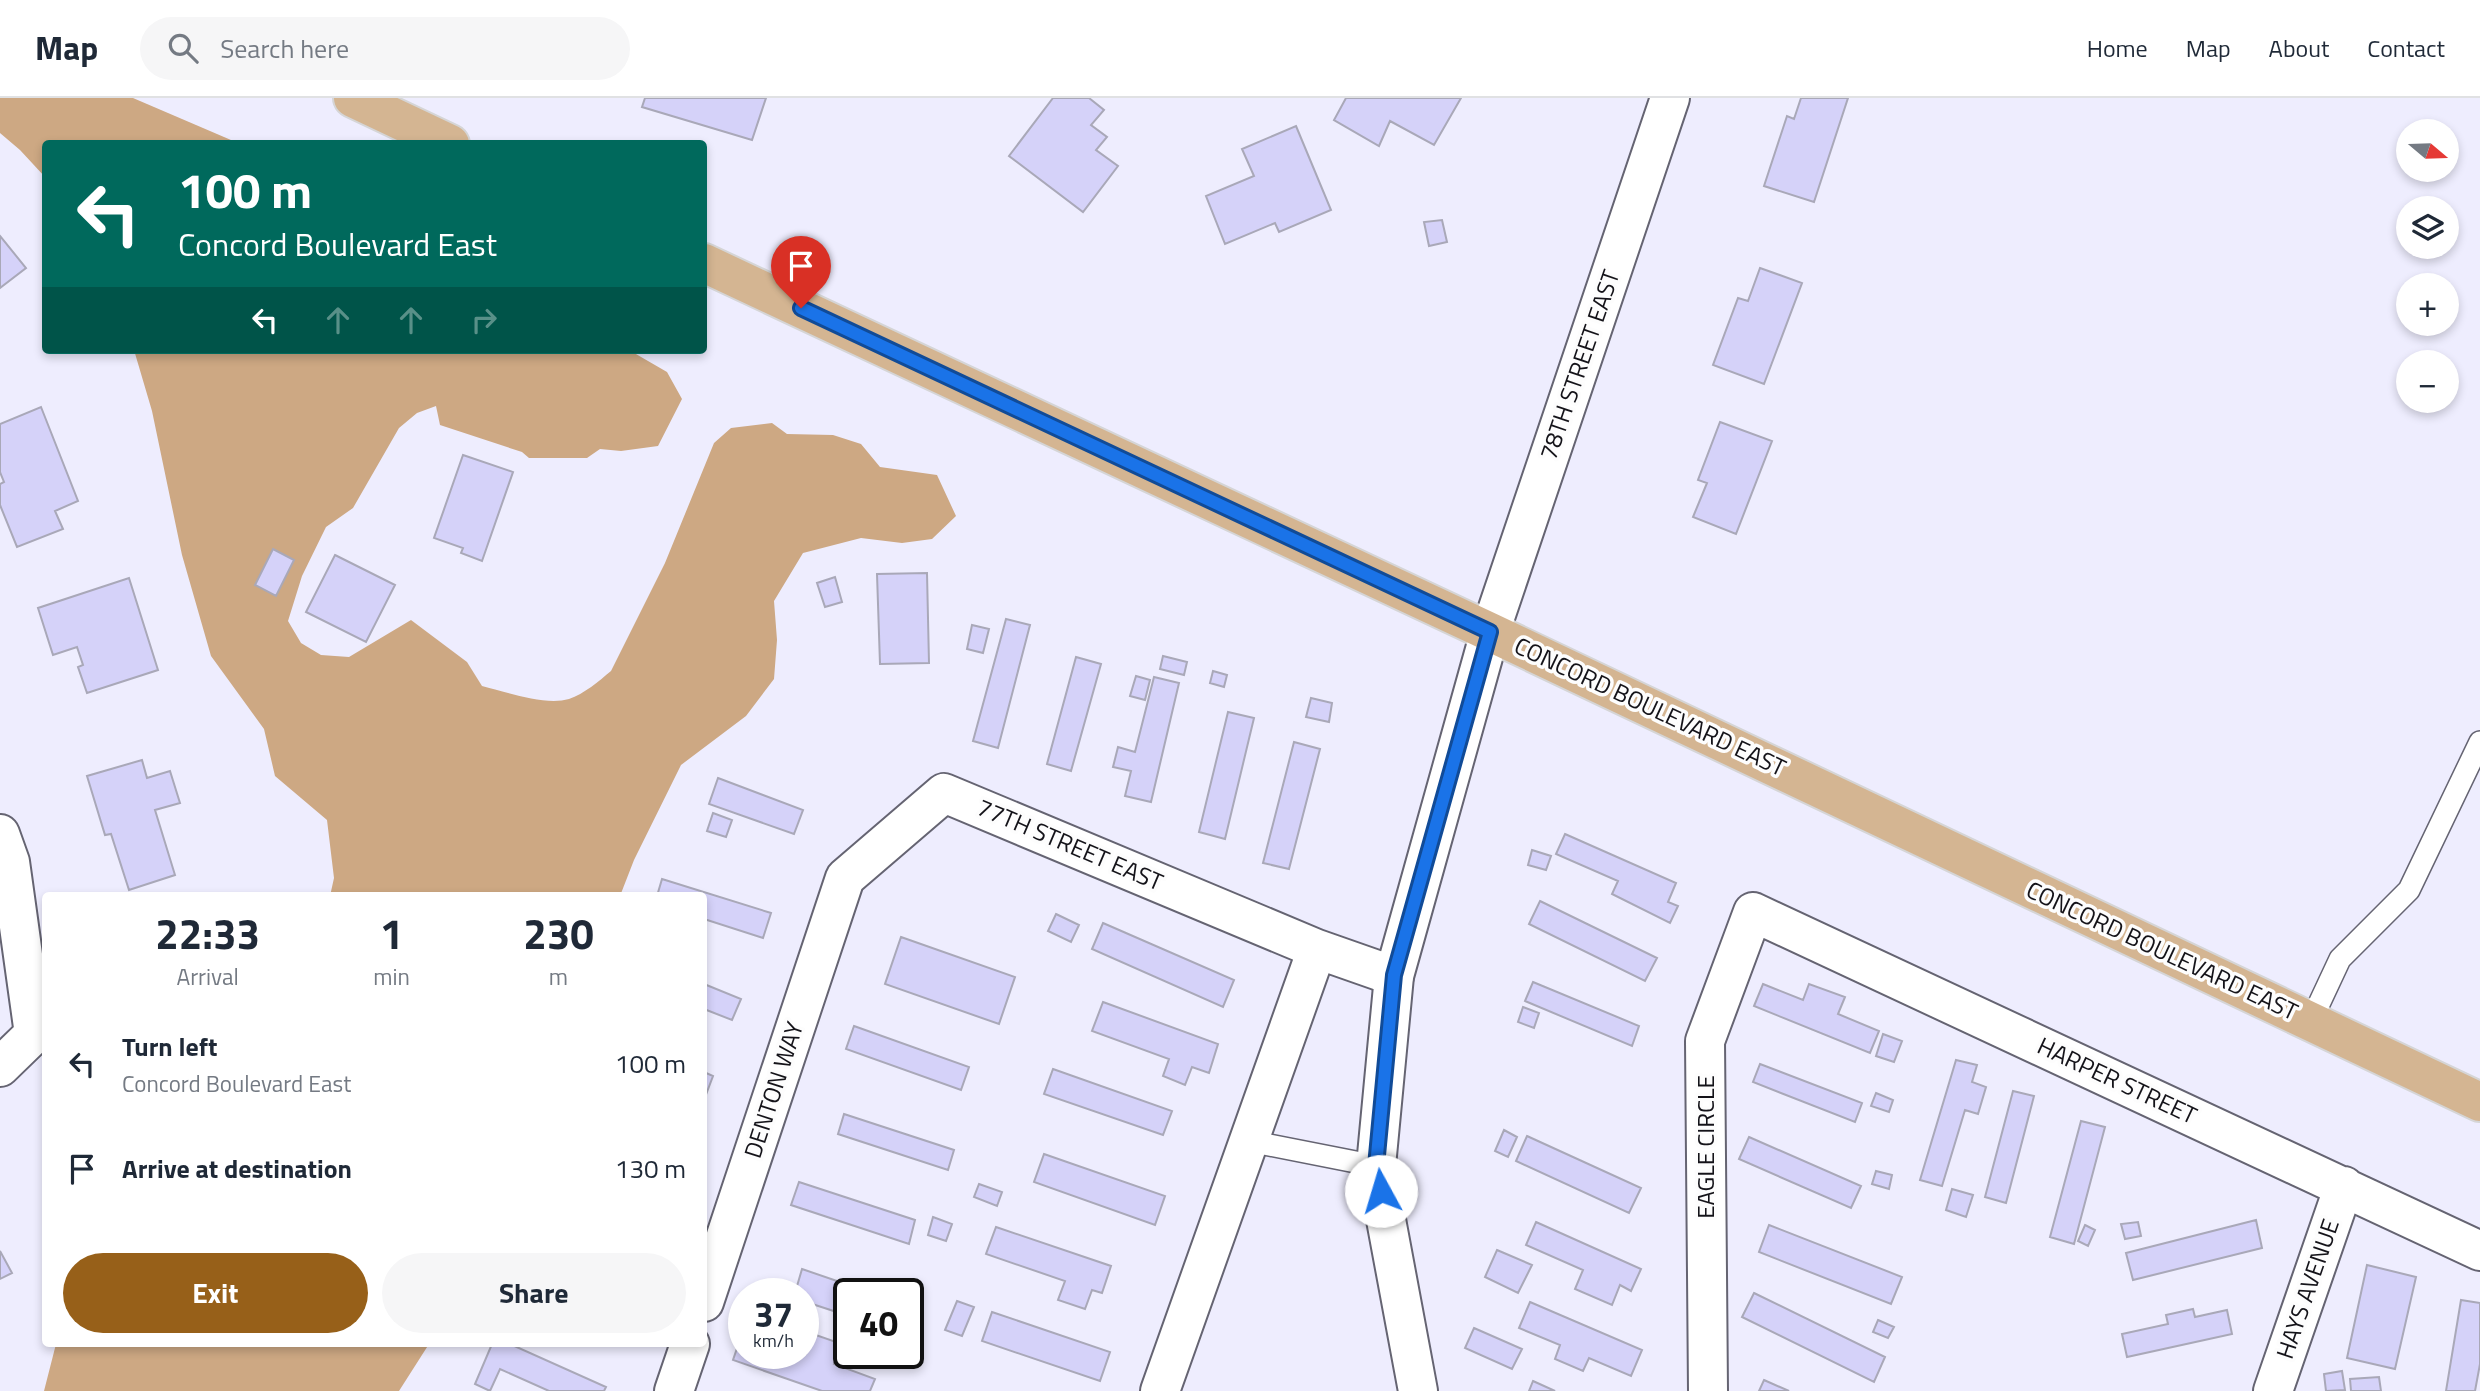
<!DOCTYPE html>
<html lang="en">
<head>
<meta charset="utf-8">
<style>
  body { margin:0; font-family:"Titillium Web",sans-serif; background:#f6f6f7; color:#1f2937; height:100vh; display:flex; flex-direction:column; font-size:26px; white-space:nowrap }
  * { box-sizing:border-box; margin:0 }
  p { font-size:23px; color:#747a83 }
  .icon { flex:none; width:38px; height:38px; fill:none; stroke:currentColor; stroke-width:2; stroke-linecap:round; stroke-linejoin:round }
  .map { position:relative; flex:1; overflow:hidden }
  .side { position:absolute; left:42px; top:794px; width:665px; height:455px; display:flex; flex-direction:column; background:#fff; border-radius:7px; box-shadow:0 4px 10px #0003 }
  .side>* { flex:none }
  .hud { position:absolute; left:42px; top:42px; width:665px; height:214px; border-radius:7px; box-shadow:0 4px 10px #0003; background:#00695c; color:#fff; overflow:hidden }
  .needle { width:46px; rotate:109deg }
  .fabs { position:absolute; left:2396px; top:21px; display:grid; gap:14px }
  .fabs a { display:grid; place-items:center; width:63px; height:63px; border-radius:50%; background:#fff; box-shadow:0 4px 10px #0003; font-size:35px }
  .speed { position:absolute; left:728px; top:1180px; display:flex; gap:14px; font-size:35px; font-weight:700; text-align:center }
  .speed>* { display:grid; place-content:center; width:91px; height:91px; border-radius:50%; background:#fff; box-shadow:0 4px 10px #0003; line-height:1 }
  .speed small { font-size:18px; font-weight:400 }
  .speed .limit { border:4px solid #111; border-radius:10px; background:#fff; color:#111 }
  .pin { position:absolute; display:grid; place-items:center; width:60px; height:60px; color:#fff; margin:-72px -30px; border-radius:50% 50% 50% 0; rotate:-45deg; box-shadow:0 0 7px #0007 }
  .pin .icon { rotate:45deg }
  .me { position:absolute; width:77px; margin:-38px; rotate:354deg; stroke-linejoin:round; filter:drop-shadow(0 0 5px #0008) }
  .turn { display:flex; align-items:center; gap:24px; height:147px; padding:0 21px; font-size:32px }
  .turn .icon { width:91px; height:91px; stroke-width:2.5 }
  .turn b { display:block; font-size:49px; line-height:60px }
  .lanes { display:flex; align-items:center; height:66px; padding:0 21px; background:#0003; justify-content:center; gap:35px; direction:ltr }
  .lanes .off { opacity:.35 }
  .eta { display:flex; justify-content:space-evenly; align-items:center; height:119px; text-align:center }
  .eta b { font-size:42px; font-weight:700; line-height:49px }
  .button { display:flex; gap:14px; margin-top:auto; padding:14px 21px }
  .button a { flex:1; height:80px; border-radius:42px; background:#976019; color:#fff; font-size:28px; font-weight:700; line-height:80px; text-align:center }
  .button a+a { background:#f6f6f7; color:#1f2937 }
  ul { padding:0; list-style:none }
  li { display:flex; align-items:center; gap:21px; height:105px; padding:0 21px }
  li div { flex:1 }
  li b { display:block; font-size:26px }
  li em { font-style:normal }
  header { display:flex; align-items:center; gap:42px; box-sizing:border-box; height:98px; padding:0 35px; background:#fff; border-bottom:2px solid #e0e1e3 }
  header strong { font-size:33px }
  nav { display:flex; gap:38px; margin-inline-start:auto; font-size:24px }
  .search { width:490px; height:63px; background:#f6f6f7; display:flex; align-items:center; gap:18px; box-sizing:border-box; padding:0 24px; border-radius:38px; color:#747a83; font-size:26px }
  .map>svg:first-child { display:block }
  .forest { fill:#cda883 }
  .building { fill:#d5d2f9; stroke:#a9a8b8; stroke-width:2 }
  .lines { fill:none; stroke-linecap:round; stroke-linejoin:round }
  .lane-casing { stroke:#656472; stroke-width:24 }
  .street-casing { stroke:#656472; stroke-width:42 }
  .secondary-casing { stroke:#656472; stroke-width:42 }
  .primary-casing { stroke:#d5d5d6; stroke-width:42 }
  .lane { stroke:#fff; stroke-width:21 }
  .street { stroke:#fff; stroke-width:38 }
  .secondary { stroke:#fff; stroke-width:38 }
  .primary { stroke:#d4b592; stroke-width:38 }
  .route-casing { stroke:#114b97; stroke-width:18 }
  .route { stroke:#1a73e8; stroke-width:12 }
  .labels { text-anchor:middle; stroke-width:7; stroke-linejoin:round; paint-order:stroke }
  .street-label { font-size:24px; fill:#141319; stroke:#fdfdfd }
</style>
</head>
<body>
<header>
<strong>Map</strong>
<div class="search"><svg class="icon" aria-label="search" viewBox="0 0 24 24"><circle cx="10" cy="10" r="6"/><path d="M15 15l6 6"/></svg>Search here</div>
<nav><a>Home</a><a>Map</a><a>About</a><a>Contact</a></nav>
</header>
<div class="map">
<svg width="2480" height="1293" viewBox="0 0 2480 1293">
  <rect width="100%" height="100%" fill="#eeedfe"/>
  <!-- forest -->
  <path class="forest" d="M0 0H133L238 45 46 46 45 79 20 52 0 35Z
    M134 252H629L667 274 682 301 658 348 621 353 600 351 587 360H529L522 354 440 327 436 308 417 315 399 330 353 410 326 429 302 478 288 523 301 545 321 557 349 559 411 522 467 564 482 588C506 594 545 608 569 601 584 596 599 583 611 573L665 465 714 345 731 330 772 325 787 336 833 337 861 346 880 369 937 377 956 418 932 441 902 445 861 440 803 455 774 503 777 542 774 581 746 618 681 667 634 762 620 798H330L334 780 327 722 275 678 264 631 211 558 182 457 152 313Z
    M56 1246H429L399 1293H44Z"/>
  <!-- building -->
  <path class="building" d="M645 0H766L752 42 642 9Z
    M1053 0H1089L1104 12 1091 27 1107 39 1096 52 1118 68 1083 114 1009 58Z
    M1346 0H1461L1434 47 1390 23 1379 48 1334 22Z
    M1801 0H1848L1814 104 1764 88 1787 18 1794 21Z
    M1296 28 1331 112 1279 134 1275 125 1225 146 1206 98 1254 78 1242 51Z
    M1442 122 1447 144 1429 148 1424 124Z
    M0 138 26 170 0 190Z
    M1760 170 1802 185 1764 286 1713 267 1738 200 1748 203Z
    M41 309 78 403 55 413 63 431 17 449 0 407V386L4 384 0 374V326Z
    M1720 324 1772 343 1736 436 1693 419 1707 385 1698 382Z
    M463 357 513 374 482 463 461 455 463 450 434 440Z
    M273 451 294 462 276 498 255 487Z
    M335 457 395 487 366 544 306 514Z
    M927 475 929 565 880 566 877 476Z
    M835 479 842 504 825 509 817 485Z
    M129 480 158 572 87 595 78 569 83 567 77 549 53 557 38 510Z
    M1006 521 1030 527 998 650 973 643Z
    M972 527 989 531 983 555 967 551Z
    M1163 558 1187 564 1184 577 1160 571Z
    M1076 559 1101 566 1071 673 1047 666Z
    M1213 573 1227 577 1224 589 1210 585Z
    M1136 578 1150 582 1145 602 1130 598Z
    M1154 579 1179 585 1151 704 1125 698 1131 673 1113 669 1118 649 1135 654Z
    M1311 600 1332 605 1329 624 1306 619Z
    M1228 614 1254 620 1225 741 1199 734Z
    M1294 644 1320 651 1289 771 1263 765Z
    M142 662 147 680 170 673 180 705 155 712 175 777 129 792 111 736 105 737 87 678Z
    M718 680 803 712 794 736 709 706Z
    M713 715 732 722 726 739 707 733Z
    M1565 736 1676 785 1668 804 1678 808 1670 825 1612 796 1618 783 1556 756Z
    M1532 752 1551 758 1546 772 1528 767Z
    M662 781 771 815 763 840 704 821V798H657Z
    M1540 803 1657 860 1645 883 1529 826Z
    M1056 816 1079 827 1071 844 1048 833Z
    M1103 825 1234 882 1223 909 1092 851Z
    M901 839 1015 879 999 926 885 886Z
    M1533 884 1639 928 1632 948 1525 903Z
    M704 886 741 901 732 922 704 911Z
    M1763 886 1803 902 1809 886 1845 899 1838 916 1879 933 1870 955 1754 908Z
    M1103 904 1218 946 1209 975 1192 969 1185 987 1163 978 1169 961 1092 933Z
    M1523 909 1539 915 1534 930 1518 924Z
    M854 928 969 969 961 992 846 951Z
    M1883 936 1902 943 1894 964 1876 958Z
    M1956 962 1977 967 1972 984 1986 989 1978 1016 1965 1012 1942 1088 1920 1082Z
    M1760 966 1862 1005 1855 1024 1753 984Z
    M1053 971 1172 1013 1163 1037 1044 996Z
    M704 974 713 978 704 1002Z
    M2013 993 2034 998 2006 1105 1985 1099Z
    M1876 995 1893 1002 1889 1014 1871 1008Z
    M844 1016 954 1052 948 1072 838 1036Z
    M2081 1023 2105 1029 2074 1146 2050 1139Z
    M1504 1032 1517 1039 1508 1059 1495 1053Z
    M1527 1038 1641 1090 1629 1115 1516 1063Z
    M1749 1039 1861 1088 1851 1110 1739 1061Z
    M1044 1056 1165 1098 1155 1127 1034 1084Z
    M1876 1073 1892 1077 1889 1091 1872 1086Z
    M799 1084 915 1122 909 1146 791 1107Z
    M979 1086 1002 1094 997 1108 974 1099Z
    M1952 1091 1973 1097 1966 1119 1946 1112Z
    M933 1119 952 1126 946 1143 928 1137Z
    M2256 1122 2262 1150 2133 1182 2126 1155Z
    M1536 1124 1641 1171 1631 1193 1620 1187 1612 1207 1575 1191 1583 1172 1526 1147Z
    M2138 1124 2141 1138 2125 1141 2121 1126Z
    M1769 1127 1902 1179 1891 1206 1759 1154Z
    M2085 1127 2095 1132 2088 1148 2078 1143Z
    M996 1129 1111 1168 1102 1195 1092 1192 1085 1211 1058 1202 1065 1183 986 1156Z
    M1497 1152 1532 1167 1518 1195 1485 1179Z
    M0 1153 12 1175 0 1181Z
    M2367 1167 2416 1179 2395 1271 2347 1260Z
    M802 1171 872 1195H849V1218L803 1203V1195H795Z
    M1754 1195 1885 1259 1874 1284 1742 1219Z
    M2461 1202 2480 1205V1266L2475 1293H2446Z
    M957 1203 974 1209 962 1238 945 1232Z
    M1530 1204 1642 1252 1631 1278 1589 1260 1583 1273 1555 1261 1560 1247 1519 1230Z
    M908 1207 922 1212 913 1240 908 1239Z
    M2193 1211 2195 1219 2227 1212 2232 1236 2127 1259 2122 1236 2168 1226 2166 1217Z
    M992 1214 1110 1254 1100 1283 982 1243Z
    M1878 1222 1894 1229 1888 1240 1873 1234Z
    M1474 1230 1522 1251 1512 1271 1465 1250Z
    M743 1233 744 1255 806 1256 813 1236 842 1246 834 1266 875 1281 870 1293H822L733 1262Z
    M492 1246H510L606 1289 604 1293H549L500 1271 490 1293 475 1286Z
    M2342 1273 2345 1292 2326 1293 2324 1276Z
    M2379 1279 2381 1293H2351L2350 1281Z
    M1764 1282 1789 1293H1759Z
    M1533 1283 1555 1293H1529Z"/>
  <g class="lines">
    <!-- lane casing -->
    <g class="lane-casing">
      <path id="lane" d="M2311 923 2340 861 2409 792 2480 644
        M1249 1043 1376 1068"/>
    </g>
    <!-- street casing -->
    <g class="street-casing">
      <path id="street" d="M1490 534 1670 0
        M0 736 10 764 34 936 0 969
        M704 1204 845 780 944 695 1317 851 1394 878
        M674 1293 690 1246
        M1160 1293 1317 851
        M1708 1293 1705 943 1753 814 2480 1153
        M2273 1293 2344 1088"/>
    </g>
    <!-- secondary casing -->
    <g class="secondary-casing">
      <path id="secondary" d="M1418 1293 1376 1068 1394 878 1490 534"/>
    </g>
    <!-- primary casing -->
    <g class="primary-casing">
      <path id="primary" d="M353 0 450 46
        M704 165 1490 534 2480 1004"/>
    </g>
    <!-- lane -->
    <use href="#lane" class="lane"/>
    <!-- street -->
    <use href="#street" class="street"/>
    <!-- secondary -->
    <use href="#secondary" class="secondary"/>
    <!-- primary -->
    <use href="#primary" class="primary"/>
  </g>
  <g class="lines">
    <!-- route casing -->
    <g class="route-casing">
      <path id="route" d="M801 210 1490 534 1394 877 1376 1068 1381 1093"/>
    </g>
    <!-- route -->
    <use href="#route" class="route"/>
  </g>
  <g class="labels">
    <!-- street labels -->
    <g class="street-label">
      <text transform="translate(1580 267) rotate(-71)" y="8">78TH STREET EAST</text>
      <text transform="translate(1650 609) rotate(25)" y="8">CONCORD BOULEVARD EAST</text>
      <text transform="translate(1070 747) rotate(23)" y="8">77TH STREET EAST</text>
      <text transform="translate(2162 853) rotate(25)" y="8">CONCORD BOULEVARD EAST</text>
      <text transform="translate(2117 983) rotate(25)" y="8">HARPER STREET</text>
      <text transform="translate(774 992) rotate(-72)" y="8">DENTON WAY</text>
      <text transform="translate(1706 1049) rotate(-90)" y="8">EAGLE CIRCLE</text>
      <text transform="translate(2308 1191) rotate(-71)" y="8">HAYS AVENUE</text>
    </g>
  </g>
</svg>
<div class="fabs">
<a><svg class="needle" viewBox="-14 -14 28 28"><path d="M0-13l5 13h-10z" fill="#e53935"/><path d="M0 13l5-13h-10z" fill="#747a83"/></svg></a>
<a><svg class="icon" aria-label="layers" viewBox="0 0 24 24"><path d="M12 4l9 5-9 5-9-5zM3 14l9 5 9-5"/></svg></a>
<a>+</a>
<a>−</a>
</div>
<div class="speed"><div>37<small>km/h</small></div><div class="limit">40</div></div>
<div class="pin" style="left:801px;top:210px;background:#d93025"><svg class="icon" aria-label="arrive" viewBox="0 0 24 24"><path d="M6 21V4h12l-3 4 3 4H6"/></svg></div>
<svg class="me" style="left:1381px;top:1093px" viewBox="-20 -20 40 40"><circle r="19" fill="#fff"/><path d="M0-13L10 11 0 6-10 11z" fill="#1a73e8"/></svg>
<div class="hud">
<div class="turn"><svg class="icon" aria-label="left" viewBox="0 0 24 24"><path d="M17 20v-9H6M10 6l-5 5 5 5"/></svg><div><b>100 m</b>Concord Boulevard East</div></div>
<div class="lanes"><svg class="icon" aria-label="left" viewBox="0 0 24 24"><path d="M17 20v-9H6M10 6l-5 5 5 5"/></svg><svg class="icon off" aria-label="ahead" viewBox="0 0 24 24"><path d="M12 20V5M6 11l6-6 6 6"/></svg><svg class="icon off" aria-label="ahead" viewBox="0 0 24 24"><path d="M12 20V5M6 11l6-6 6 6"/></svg><svg class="icon off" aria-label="right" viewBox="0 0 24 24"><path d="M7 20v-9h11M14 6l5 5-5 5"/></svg></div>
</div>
<section class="side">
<div class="eta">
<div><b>22:33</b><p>Arrival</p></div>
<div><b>1</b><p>min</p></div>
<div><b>230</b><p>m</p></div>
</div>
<ul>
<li><svg class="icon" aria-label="left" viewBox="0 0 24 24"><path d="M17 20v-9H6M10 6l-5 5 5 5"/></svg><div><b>Turn left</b><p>Concord Boulevard East</p></div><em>100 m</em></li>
<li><svg class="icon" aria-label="arrive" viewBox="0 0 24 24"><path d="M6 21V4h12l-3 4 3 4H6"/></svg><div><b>Arrive at destination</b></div><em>130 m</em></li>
</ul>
<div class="button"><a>Exit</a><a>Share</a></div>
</section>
</div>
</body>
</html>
